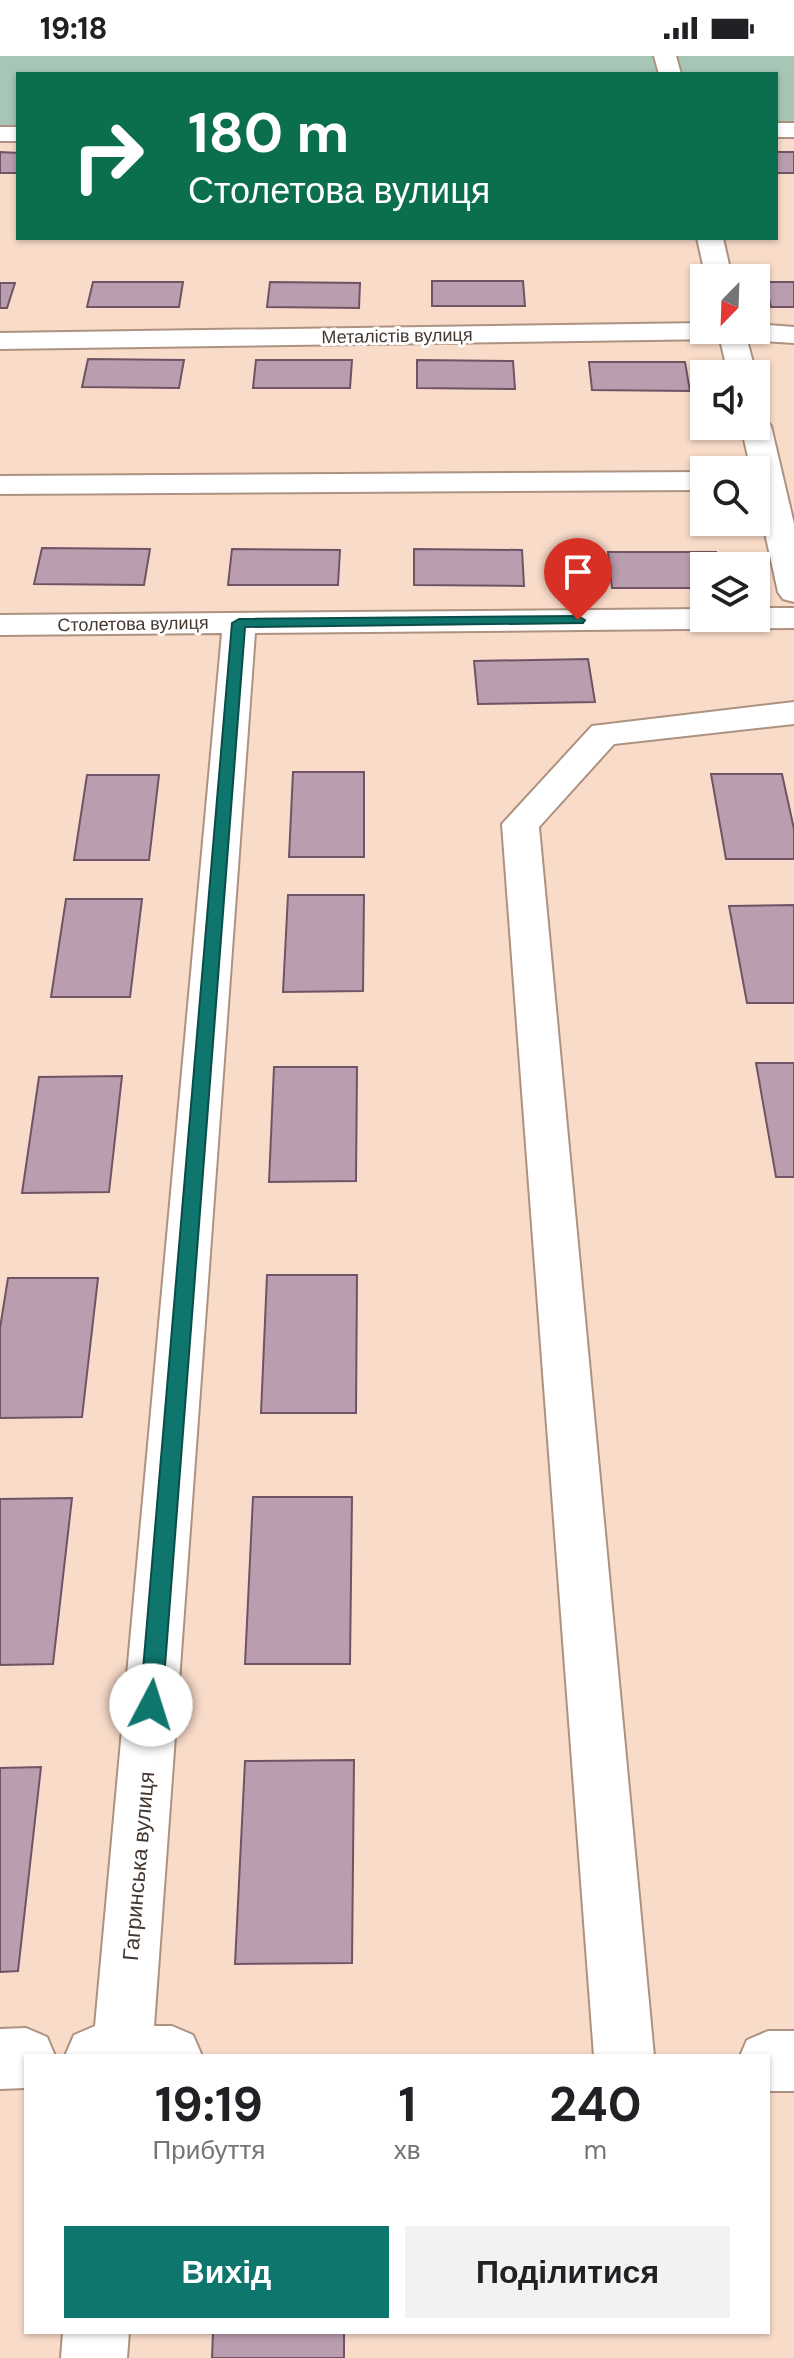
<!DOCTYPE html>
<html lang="uk">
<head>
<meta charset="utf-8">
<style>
  body { margin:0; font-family:"DM Sans",sans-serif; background:#f2f2f2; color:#202124; height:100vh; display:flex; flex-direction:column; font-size:30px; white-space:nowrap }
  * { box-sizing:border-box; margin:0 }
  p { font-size:26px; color:#757577 }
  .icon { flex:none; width:44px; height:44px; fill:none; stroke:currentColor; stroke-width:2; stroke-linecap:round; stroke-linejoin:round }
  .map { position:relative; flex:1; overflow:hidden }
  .details { position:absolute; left:24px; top:1998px; width:746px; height:280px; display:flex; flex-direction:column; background:#fff; border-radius:0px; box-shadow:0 2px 6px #0004 }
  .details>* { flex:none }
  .top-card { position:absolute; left:16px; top:16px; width:762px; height:168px; border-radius:0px; box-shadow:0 2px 6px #0004; background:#0b6e4f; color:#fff; overflow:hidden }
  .needle { width:52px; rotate:203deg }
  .tools { position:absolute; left:690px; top:208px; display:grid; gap:16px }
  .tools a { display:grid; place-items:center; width:80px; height:80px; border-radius:0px; background:#fff; box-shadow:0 2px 6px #0004; font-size:40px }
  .pin { position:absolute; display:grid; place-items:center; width:68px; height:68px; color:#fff; margin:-82px -34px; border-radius:50% 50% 50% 0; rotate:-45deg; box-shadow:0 0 8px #0007 }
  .pin .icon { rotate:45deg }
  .me { position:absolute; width:88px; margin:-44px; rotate:5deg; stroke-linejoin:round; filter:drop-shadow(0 0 6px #0008) }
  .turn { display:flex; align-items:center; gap:28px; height:168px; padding:0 40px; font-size:36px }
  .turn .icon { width:104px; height:104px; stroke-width:2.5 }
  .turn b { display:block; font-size:56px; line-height:68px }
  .eta { display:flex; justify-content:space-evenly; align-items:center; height:136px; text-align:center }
  .eta b { font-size:48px; font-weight:700; line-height:56px }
  .button { display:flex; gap:16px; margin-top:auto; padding:16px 40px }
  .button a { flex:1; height:92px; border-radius:0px; background:#0f766e; color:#fff; font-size:32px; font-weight:700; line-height:92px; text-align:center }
  .button a+a { background:#f2f2f2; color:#202124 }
  .status { display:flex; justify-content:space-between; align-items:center; height:56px; padding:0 40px; background:#fff; direction:ltr }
  .status svg { height:22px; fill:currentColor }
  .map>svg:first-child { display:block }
  .green { fill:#a7c6b6 }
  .building { fill:#ba9dae; stroke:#6e5464; stroke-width:2 }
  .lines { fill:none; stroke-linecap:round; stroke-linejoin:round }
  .street-casing { stroke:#ad9281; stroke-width:4 }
  .street { fill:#fff; fill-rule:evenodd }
  .route { fill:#0f766e; stroke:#0a4d48; stroke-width:2 }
  .labels { text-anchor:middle; stroke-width:6; stroke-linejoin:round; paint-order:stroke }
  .far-street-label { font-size:18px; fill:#443831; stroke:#fff }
  .street-label { font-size:22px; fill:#443831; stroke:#fff }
</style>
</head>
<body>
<div class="status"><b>19:18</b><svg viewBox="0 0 49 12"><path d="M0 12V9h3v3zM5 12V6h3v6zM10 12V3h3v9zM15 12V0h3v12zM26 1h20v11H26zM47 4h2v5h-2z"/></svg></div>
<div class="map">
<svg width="794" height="2302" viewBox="0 0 794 2302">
  <rect width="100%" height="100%" fill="#f9dbc9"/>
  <!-- green -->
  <path class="green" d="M0 0H794V69L776 70V18H18V71H0Z"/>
  <!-- building -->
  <path class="building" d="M0 96 18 97V117H0Z
    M776 96H794V117H776Z
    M432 225H523L525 250H432Z
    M93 226H183L179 251H87Z
    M270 226 360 227 359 252 267 251Z
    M765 226H794V251H771Z
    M0 227H15L7 252H0Z
    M88 303 184 304 179 332 82 331Z
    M256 304H352L350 332H253Z
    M417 304 513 305 515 333 417 332Z
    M589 306H685L690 335 592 334Z
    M42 492 150 493 144 529 34 528Z
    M232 493 340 494 338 529H228Z
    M414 493 522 494 524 530 414 529Z
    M608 496H716L719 510H704V532H612Z
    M588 603 595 646 478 648 474 605Z
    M293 716H364V801H289Z
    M711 718H782L794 773V803H726Z
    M87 719H159L149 804H74Z
    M288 839H364L363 935 283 936Z
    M66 843H142L130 941H51Z
    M794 849V947H747L729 850Z
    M756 1007H794V1121H776Z
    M274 1011H357L356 1125 269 1126Z
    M122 1020 109 1136 22 1137 39 1021Z
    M267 1219H357L356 1357H261Z
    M8 1222H98L82 1361 0 1362V1272Z
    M253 1441H352L350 1608H245Z
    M72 1442 53 1608 0 1609V1443Z
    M354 1704 352 1907 235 1908 245 1705Z
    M41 1711 18 1915 0 1916V1712Z
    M213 2276H344V2302H212Z"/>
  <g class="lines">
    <!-- street casing -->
    <g class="street-casing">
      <path id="street" d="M654 0H676L681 18H659Z
        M776 67H794V81H776Z
        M0 71H18V85H0Z
        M697 182H723L732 222H706Z
        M704 267V274H756V268L794 271V287L747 284 756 318H728L720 283 0 293V277Z
        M756 361 766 364 771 370 794 468V546L783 543 778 536 756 436V414H751L741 370H756Z
        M704 416V434L0 438V420Z
        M756 552H794V572L255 577 154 1970H172L193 1979 202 2000H65L74 1979 95 1970 222 577 0 579V559L704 553V562H756Z
        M794 646V668L614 688 539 771 654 2000H594L502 768 592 670Z
        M26 1972 47 1981 55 2000H26V2032L0 2033V1973Z
        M768 1975H794V2035H768V2000H740L747 1984Z
        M63 2276H129L127 2302H61Z"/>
    </g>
    <!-- street -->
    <use href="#street" class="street"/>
  </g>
  <!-- route -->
  <path class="route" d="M578 560 585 564 583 567 245 571 162 1649 158 1657 151 1660 143 1657 140 1649 232 567 239 563Z"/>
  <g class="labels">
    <!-- far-street labels -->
    <g class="far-street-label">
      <text transform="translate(397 280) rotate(-1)" y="6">Металістів вулиця</text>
      <text transform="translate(133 568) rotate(-1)" y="6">Столетова вулиця</text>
    </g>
    <!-- street labels -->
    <g class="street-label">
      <text transform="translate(138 1810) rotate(-85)" y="8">Гагринська вулиця</text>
    </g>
  </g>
</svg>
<div class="tools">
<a><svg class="needle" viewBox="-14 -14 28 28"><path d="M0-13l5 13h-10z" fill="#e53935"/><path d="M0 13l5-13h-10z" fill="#757577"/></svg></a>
<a><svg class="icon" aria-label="sound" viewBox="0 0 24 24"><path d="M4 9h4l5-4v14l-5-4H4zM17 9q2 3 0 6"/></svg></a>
<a><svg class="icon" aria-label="search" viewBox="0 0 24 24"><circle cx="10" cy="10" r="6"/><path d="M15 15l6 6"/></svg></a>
<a><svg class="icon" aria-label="layers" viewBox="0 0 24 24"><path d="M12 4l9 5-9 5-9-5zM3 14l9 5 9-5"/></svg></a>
</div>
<div class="pin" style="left:578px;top:564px;background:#d93025"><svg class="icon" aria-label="arrive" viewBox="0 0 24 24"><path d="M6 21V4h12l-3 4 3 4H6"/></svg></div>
<svg class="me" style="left:151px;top:1649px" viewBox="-20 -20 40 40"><circle r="19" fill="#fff"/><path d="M0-13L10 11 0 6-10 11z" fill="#0f766e"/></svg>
<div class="top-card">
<div class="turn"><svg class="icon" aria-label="right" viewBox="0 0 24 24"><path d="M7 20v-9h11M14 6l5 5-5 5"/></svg><div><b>180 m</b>Столетова вулиця</div></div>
</div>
<section class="details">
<div class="eta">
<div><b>19:19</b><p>Прибуття</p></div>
<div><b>1</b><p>хв</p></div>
<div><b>240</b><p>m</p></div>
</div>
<div class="button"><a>Вихід</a><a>Поділитися</a></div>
</section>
</div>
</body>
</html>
